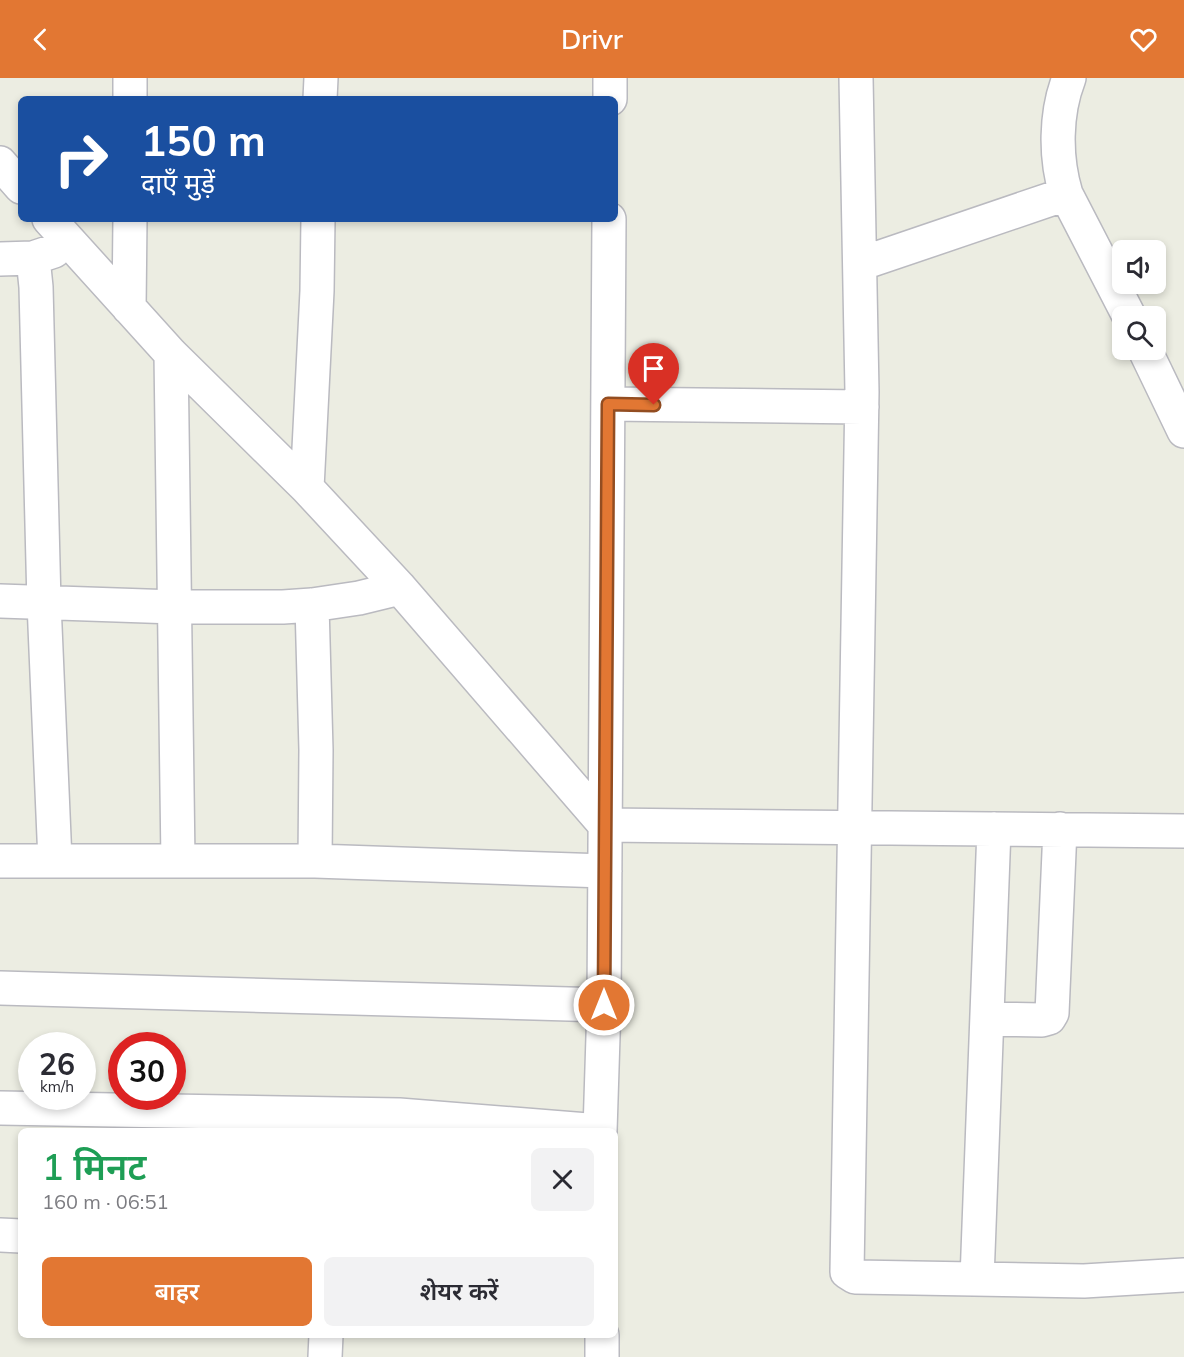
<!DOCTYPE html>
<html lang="hi">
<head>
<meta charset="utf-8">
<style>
  body { margin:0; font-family:Mulish,"Noto Sans Devanagari",sans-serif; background:#f2f2f3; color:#2b2b33; height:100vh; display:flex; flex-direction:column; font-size:22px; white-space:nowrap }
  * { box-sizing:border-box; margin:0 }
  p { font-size:20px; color:#7c7c81 }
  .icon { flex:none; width:33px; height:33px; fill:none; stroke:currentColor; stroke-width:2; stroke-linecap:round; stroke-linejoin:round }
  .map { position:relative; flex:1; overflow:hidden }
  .details { position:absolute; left:18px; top:1050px; width:600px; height:210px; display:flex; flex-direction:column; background:#fff; border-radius:9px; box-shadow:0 3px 9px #0003 }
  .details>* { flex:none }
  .guide { position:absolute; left:18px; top:18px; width:600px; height:126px; border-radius:9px; box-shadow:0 3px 9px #0003; background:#1a4fa0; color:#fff; overflow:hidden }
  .controls { position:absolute; left:1112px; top:162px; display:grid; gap:12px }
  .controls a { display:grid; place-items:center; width:54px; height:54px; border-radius:9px; background:#fff; box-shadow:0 3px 9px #0003; font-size:30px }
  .speed { position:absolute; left:18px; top:954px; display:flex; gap:12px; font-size:30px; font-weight:700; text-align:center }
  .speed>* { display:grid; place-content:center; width:78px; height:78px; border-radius:50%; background:#fff; box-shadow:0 3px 9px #0003; line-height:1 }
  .speed small { font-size:15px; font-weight:400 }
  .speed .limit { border:9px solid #d22; background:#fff; color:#111 }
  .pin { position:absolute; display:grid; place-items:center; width:51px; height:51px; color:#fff; margin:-62px -26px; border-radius:50% 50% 50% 0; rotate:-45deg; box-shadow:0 0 6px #0007 }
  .pin .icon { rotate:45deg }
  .me { position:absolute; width:66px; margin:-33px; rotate:0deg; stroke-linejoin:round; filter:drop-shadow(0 0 4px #0008) }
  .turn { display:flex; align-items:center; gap:21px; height:126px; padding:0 24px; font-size:27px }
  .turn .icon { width:78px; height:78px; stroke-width:2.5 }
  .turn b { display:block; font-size:42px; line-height:51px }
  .round { display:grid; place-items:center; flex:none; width:63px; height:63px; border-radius:9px; background:#f2f2f3 }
  .summary { display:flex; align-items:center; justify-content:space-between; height:102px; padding:0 24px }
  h1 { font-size:36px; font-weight:600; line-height:45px; color:#1e9e55 }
  .cta { display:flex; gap:12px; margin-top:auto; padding:12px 24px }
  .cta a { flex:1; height:69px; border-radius:9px; background:#e27733; color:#fff; font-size:24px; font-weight:600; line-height:69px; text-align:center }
  .cta a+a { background:#f2f2f3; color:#2b2b33 }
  header { display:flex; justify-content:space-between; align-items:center; height:78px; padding:0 24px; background:#e27733; color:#fff; font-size:27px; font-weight:600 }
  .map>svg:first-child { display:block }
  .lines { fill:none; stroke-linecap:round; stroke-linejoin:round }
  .minor-casing { stroke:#babac0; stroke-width:36 }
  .minor { stroke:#fff; stroke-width:33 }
  .route-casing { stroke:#934d21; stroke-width:15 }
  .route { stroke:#e27733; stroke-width:10 }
</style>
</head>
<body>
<header><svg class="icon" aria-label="back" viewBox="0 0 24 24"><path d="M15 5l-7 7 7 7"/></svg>Drivr<svg class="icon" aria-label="heart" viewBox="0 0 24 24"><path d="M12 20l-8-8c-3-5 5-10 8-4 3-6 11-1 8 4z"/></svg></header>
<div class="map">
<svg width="1184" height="1279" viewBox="0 0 1184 1279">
  <rect width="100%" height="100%" fill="#ecede2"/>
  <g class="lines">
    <!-- minor casing -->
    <g class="minor-casing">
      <path id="minor" d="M856 0 862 314 847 1194 855 1199 1084 1203 1184 1197
        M1069 0C1055 36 1055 80 1066 116L1129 238
        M130 21V0
        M320 21 321 0
        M610 21V0
        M0 85 21 109
        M49 141 171 276 307 410 400 510 605 747 1184 753
        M33 180 36 209 44 525 55 783
        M0 181 33 180 54 173
        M860 186 1066 116
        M129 230 130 141
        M1145 272 1184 353
        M171 276 178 783
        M608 326 862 329
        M307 410 317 213 318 141
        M0 523 175 529H283L312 527 359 520 400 510
        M312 527 316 672 315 783
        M0 783H315L605 793
        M0 910 604 927
        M987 941 1042 942 1049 940 1052 935 1060 751
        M0 1030 399 1037 600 1053
        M600 1053 604 927 609 141
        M0 1157 21 1158
        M977 1201 994 751
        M325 1279 326 1257
        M602 1279V1257"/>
    </g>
    <!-- minor -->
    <use href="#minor" class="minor"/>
  </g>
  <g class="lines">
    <!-- route casing -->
    <g class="route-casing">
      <path id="route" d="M604 927 608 326 654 327"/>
    </g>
    <!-- route -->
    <use href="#route" class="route"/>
  </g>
</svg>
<div class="controls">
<a><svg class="icon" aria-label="sound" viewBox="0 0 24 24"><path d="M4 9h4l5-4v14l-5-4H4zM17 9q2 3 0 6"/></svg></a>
<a><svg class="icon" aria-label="search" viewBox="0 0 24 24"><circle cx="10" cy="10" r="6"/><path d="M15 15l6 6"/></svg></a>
</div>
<div class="speed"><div>26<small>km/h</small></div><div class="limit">30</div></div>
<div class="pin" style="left:654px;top:327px;background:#d93025"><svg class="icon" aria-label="arrive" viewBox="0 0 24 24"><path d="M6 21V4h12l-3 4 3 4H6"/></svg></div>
<svg class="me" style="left:604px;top:927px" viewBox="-20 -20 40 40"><circle r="17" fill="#e27733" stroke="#fff" stroke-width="3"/><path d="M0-11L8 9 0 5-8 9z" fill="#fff"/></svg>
<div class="guide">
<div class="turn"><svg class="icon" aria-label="right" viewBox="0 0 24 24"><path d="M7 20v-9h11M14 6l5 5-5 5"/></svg><div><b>150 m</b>दाएँ मुड़ें</div></div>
</div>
<section class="details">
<div class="summary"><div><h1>1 मिनट</h1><p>160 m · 06:51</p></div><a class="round"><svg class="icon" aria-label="close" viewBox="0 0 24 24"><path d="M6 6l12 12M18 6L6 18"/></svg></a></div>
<div class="cta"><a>बाहर</a><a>शेयर करें</a></div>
</section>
</div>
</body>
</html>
